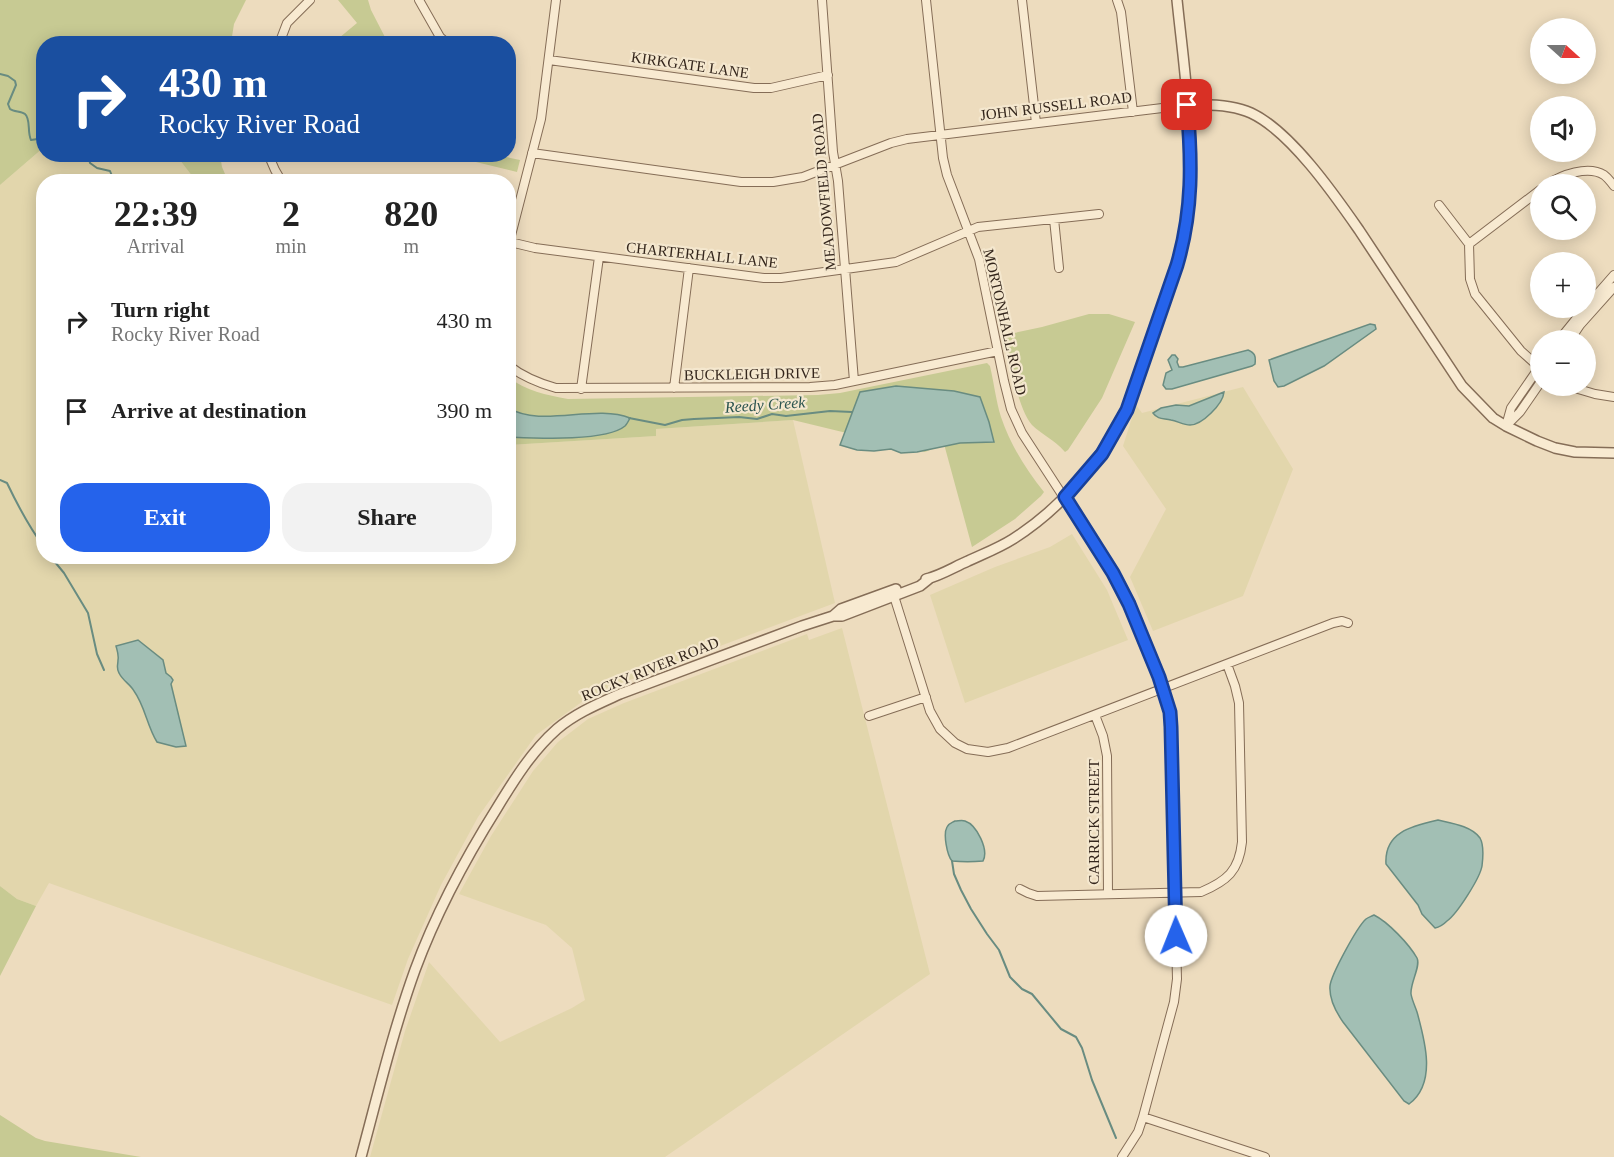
<!DOCTYPE html>
<html lang="en">
<head>
<meta charset="utf-8">
<style>
  body { margin:0; font-family:Georgia,serif; background:#f2f2f2; color:#222; height:100vh; display:flex; flex-direction:column; font-size:22px; white-space:nowrap }
  * { box-sizing:border-box; margin:0 }
  p { font-size:20px; color:#767676 }
  .icon { flex:none; width:33px; height:33px; fill:none; stroke:currentColor; stroke-width:2; stroke-linecap:round; stroke-linejoin:round }
  .map { position:relative; flex:1; overflow:hidden }
  .sheet { position:absolute; left:36px; top:174px; width:480px; height:390px; display:flex; flex-direction:column; background:#fff; border-radius:24px; box-shadow:0 3px 15px #0003 }
  .sheet>* { flex:none }
  .guide { position:absolute; left:36px; top:36px; width:480px; height:126px; border-radius:24px; box-shadow:0 3px 15px #0003; background:#1a4fa0; color:#fff; overflow:hidden }
  .needle { width:39px; rotate:111deg }
  .controls { position:absolute; left:1530px; top:18px; display:grid; gap:12px }
  .controls a { display:grid; place-items:center; width:66px; height:66px; border-radius:50%; background:#fff; box-shadow:0 3px 15px #0003; font-size:30px }
  .pin { position:absolute; display:grid; place-items:center; width:51px; height:51px; color:#fff; margin:-26px; border-radius:12px; box-shadow:0 3px 9px #0006 }
  .me { position:absolute; width:66px; margin:-33px; rotate:359deg; stroke-linejoin:round; filter:drop-shadow(0 0 4px #0008) }
  .turn { display:flex; align-items:center; gap:21px; height:126px; padding:0 24px; font-size:27px }
  .turn .icon { width:78px; height:78px; stroke-width:2.5 }
  .turn b { display:block; font-size:42px; line-height:51px }
  .eta { display:flex; justify-content:space-evenly; align-items:center; height:102px; text-align:center }
  .eta b { font-size:36px; font-weight:800; line-height:42px }
  .cta { display:flex; gap:12px; margin-top:auto; padding:12px 24px }
  .cta a { flex:1; height:69px; border-radius:24px; background:#2563eb; color:#fff; font-size:24px; font-weight:800; line-height:69px; text-align:center }
  .cta a+a { background:#f2f2f2; color:#222 }
  ul { padding:0; list-style:none }
  li { display:flex; align-items:center; gap:18px; height:90px; padding:0 24px }
  li div { flex:1 }
  li b { display:block; font-size:22px }
  li em { font-style:normal }
  .map>svg:first-child { display:block }
  .farmland { fill:#e2d6ac }
  .green { fill:#c7ca93 }
  .water { fill:#a2bfb4; stroke:#698c81; stroke-width:1.5 }
  .lines { fill:none; stroke-linecap:round; stroke-linejoin:round }
  .stream { stroke:#698c81; stroke-width:2 }
  .minor-casing { stroke:#856d57; stroke-width:10 }
  .tertiary-casing { stroke:#856d57; stroke-width:12 }
  .minor { stroke:#f8ead1; stroke-width:8 }
  .tertiary { stroke:#f8ead1; stroke-width:9 }
  .route-casing { stroke:#184099; stroke-width:15 }
  .route { stroke:#2563eb; stroke-width:10 }
  .labels { text-anchor:middle; stroke-width:4.5; stroke-linejoin:round; paint-order:stroke }
  .street-label { font-size:15px; fill:#34261c; stroke:#f4e7ce }
  .water-label { font-size:16px; font-style:italic; fill:#2b544f; stroke:#f4e7ce }
</style>
</head>
<body>
<div class="map">
<svg width="1614" height="1157" viewBox="0 0 1614 1157">
  <rect width="100%" height="100%" fill="#eddcbe"/>
  <!-- farmland -->
  <path class="farmland" d="M43 148 44 154 176 155 196 181 44 182V556H508L509 445 656 436V429L793 420 835 603 616 685 590 696 536 735 478 817 441 885 408 959 392 1005 49 883 36 906 17 899 0 886V185Z
    M1243 387 1293 469 1243 596 1153 631 1130 577 1166 509 1123 446 1136 405 1142 413Z
    M1072 534 1107 590 1128 640 965 703 930 595 995 567 1050 547Z
    M842 628 930 974 665 1157H370L405 1031 429 962 500 1042 572 1008 585 1000 572 948 546 925 459 894 491 836 533 771 558 742 588 719 624 703 807 634 809 640Z"/>
  <!-- green -->
  <path class="green" d="M0 0H246L234 24 231 43 44 44 43 148 0 185Z
    M338 0H368L371 10 388 43H333L357 23Z
    M176 155H220L222 167 228 181H196Z
    M447 155H497L520 160 517 172Z
    M1089 314H1109L1135 322 1102 398 1068 450 1065 452C1054 439 1042 435 1032 425 1017 408 1010 358 1005 335L1042 327Z
    M987 363 990 366C994 383 996 401 1001 417 1010 444 1026 470 1044 492L1041 496 1015 519 972 547 944 444 925 452 793 420 656 429V436L509 445 508 377C526 391 546 395 568 399L818 395 840 393Z
    M0 886 17 899 36 906 0 976Z
    M0 1115 36 1138 45 1141 141 1157H0Z"/>
  <!-- water -->
  <path class="water" d="M1370 324 1375 325 1376 329 1324 366 1284 386 1278 387 1274 381 1269 360Z
    M1248 350C1255 353 1256 356 1255 364L1252 366 1172 389H1166L1163 385 1166 373 1172 370 1168 360 1172 355H1175L1178 359 1177 362 1179 367H1183Z
    M896 386 954 391 980 397 989 422 994 442 960 443 917 452 901 453 891 449 874 451 857 450 840 445 860 392Z
    M1224 392C1223 404 1202 425 1190 425 1184 425 1177 421 1171 420 1164 418 1158 420 1153 413L1161 408 1176 405 1189 406Z
    M508 408C542 428 594 404 630 418 629 420 626 425 625 426 606 442 533 438 509 437Z
    M138 640 163 660 166 673 171 677 173 680 171 684 186 746 176 747 157 742C147 726 145 706 134 691 130 684 123 681 119 673 116 668 118 665 118 660 119 655 117 650 116 646Z
    M1438 820C1451 823 1472 826 1480 838 1484 845 1483 858 1482 866 1480 878 1457 914 1447 921 1443 925 1440 927 1435 928L1422 914 1418 905 1386 864C1384 832 1412 826 1438 820Z
    M955 821C958 821 962 820 965 821 977 825 989 850 983 861 972 862 963 862 952 861 947 855 943 834 947 827 949 823 951 823 955 821Z
    M1374 915C1388 922 1409 944 1417 958 1421 966 1410 983 1411 994 1412 1000 1415 1006 1417 1012 1425 1041 1437 1083 1409 1104L1404 1101 1343 1022C1336 1012 1329 999 1330 986 1331 975 1357 927 1366 919 1369 917 1370 917 1374 915Z"/>
  <g class="lines">
    <!-- stream -->
    <path class="stream" d="M0 74 8 76 15 81 16 85 8 104 10 109C14 112 21 111 25 114 31 119 27 132 31 140L44 138
      M88 154 90 163 97 168 110 171 112 176 111 182
      M629 418 665 425 682 420 694 419 739 417 757 419 772 414 786 416 830 411 852 412
      M0 480 7 483C18 506 29 527 44 547
      M50 556 64 573 88 613 97 654 104 670
      M952 861 954 874 961 890 971 909 987 934 999 950 1010 977 1022 989 1032 994 1061 1029 1076 1037 1082 1048 1092 1080 1116 1138"/>
    <!-- minor casing -->
    <g class="minor-casing">
      <path id="minor" d="M419 0 440 37 448 44
        M822 0 833 152 838 181 854 381
        M926 0 943 158 947 175 979 259 1004 381 1011 409 1022 433 1113 573 1129 604 1159 677 1170 712 1171 727 1177 979 1174 1002 1143 1117 1138 1132 1122 1157
        M1022 0 1036 123
        M1117 0 1121 12 1133 112
        M279 44 287 23 310 0
        M549 60 754 88H771L828 75
        M532 153 741 182H773L803 177 891 143 907 139 1187 105
        M268 154 275 170 282 182
        M1548 184C1561 175 1588 165 1604 175 1608 178 1611 182 1614 186
        M1439 205 1469 244 1470 279 1475 294 1521 351 1540 368
        M1054 219 1059 268
        M510 242 535 248 764 278H781L896 262 978 227 1099 214
        M1469 244 1540 190
        M508 247 541 119 556 0
        M1586 307 1614 275
        M1559 340 1585 308
        M1570 340 1580 325 1614 287
        M508 365C523 377 538 383 556 388L810 387 835 385 998 351
        M1568 386 1595 394 1614 397
        M674 388 689 268
        M581 389 599 257
        M1507 425 1520 412 1540 383
        M1506 426 1511 408 1540 366
        M894 596 930 711 940 729 955 743 967 749 988 752 1008 748 1333 623 1342 621 1348 623
        M1095 715 1103 736 1107 756 1108 894
        M869 716 926 697
        M1020 889 1028 893 1037 896 1201 892C1227 881 1239 871 1242 842L1239 703 1235 686 1227 664
        M1143 1117 1265 1157"/>
    </g>
    <!-- tertiary casing -->
    <g class="tertiary-casing">
      <path id="tertiary" d="M1187 105C1207 104 1232 104 1251 113 1290 131 1334 194 1359 230L1462 386 1493 418 1506 426 1537 441 1555 448 1575 452 1614 453
        M926 579C940 576 954 567 968 561 983 554 999 548 1013 539 1062 508 1101 461 1127 410L1177 265C1202 178 1186 88 1177 0
        M833 616 841 609 896 589
        M361 1157C378 1094 393 1031 415 970 436 913 465 859 497 808 514 780 532 751 557 729 576 713 598 704 620 694L802 626 833 616H842L920 586 930 578"/>
    </g>
    <!-- minor -->
    <use href="#minor" class="minor"/>
    <!-- tertiary -->
    <use href="#tertiary" class="tertiary"/>
  </g>
  <g class="lines">
    <!-- route casing -->
    <g class="route-casing">
      <path id="route" d="M1176 936 1171 727 1170 712 1159 677 1129 604 1113 573 1065 497 1102 454 1127 410 1177 265C1193 210 1192 161 1187 105"/>
    </g>
    <!-- route -->
    <use href="#route" class="route"/>
  </g>
  <g class="labels">
    <!-- street labels -->
    <g class="street-label">
      <text transform="translate(690 65) rotate(8)" y="5">KIRKGATE LANE</text>
      <text transform="translate(1056 106) rotate(-7)" y="5">JOHN RUSSELL ROAD</text>
      <text transform="translate(824 192) rotate(-95)" y="5">MEADOWFIELD ROAD</text>
      <text transform="translate(702 255) rotate(6)" y="5">CHARTERHALL LANE</text>
      <text transform="translate(1005 322) rotate(77)" y="5">MORTONHALL ROAD</text>
      <text transform="translate(752 374) rotate(-1)" y="5">BUCKLEIGH DRIVE</text>
      <text transform="translate(650 669) rotate(-22)" y="5">ROCKY RIVER ROAD</text>
      <text transform="translate(1094 822) rotate(-90)" y="5">CARRICK STREET</text>
    </g>
    <!-- water labels -->
    <g class="water-label">
      <text transform="translate(765 404) rotate(-4)" y="6">Reedy Creek</text>
    </g>
  </g>
</svg>
<div class="controls">
<a><svg class="needle" viewBox="-14 -14 28 28"><path d="M0-13l5 13h-10z" fill="#e53935"/><path d="M0 13l5-13h-10z" fill="#767676"/></svg></a>
<a><svg class="icon" aria-label="sound" viewBox="0 0 24 24"><path d="M4 9h4l5-4v14l-5-4H4zM17 9q2 3 0 6"/></svg></a>
<a><svg class="icon" aria-label="search" viewBox="0 0 24 24"><circle cx="10" cy="10" r="6"/><path d="M15 15l6 6"/></svg></a>
<a>+</a>
<a>−</a>
</div>
<div class="pin" style="left:1187px;top:105px;background:#d93025"><svg class="icon" aria-label="arrive" viewBox="0 0 24 24"><path d="M6 21V4h12l-3 4 3 4H6"/></svg></div>
<svg class="me" style="left:1176px;top:936px" viewBox="-20 -20 40 40"><circle r="19" fill="#fff"/><path d="M0-13L10 11 0 6-10 11z" fill="#2563eb"/></svg>
<div class="guide">
<div class="turn"><svg class="icon" aria-label="right" viewBox="0 0 24 24"><path d="M7 20v-9h11M14 6l5 5-5 5"/></svg><div><b>430 m</b>Rocky River Road</div></div>
</div>
<section class="sheet">
<div class="eta">
<div><b>22:39</b><p>Arrival</p></div>
<div><b>2</b><p>min</p></div>
<div><b>820</b><p>m</p></div>
</div>
<ul>
<li><svg class="icon" aria-label="right" viewBox="0 0 24 24"><path d="M7 20v-9h11M14 6l5 5-5 5"/></svg><div><b>Turn right</b><p>Rocky River Road</p></div><em>430 m</em></li>
<li><svg class="icon" aria-label="arrive" viewBox="0 0 24 24"><path d="M6 21V4h12l-3 4 3 4H6"/></svg><div><b>Arrive at destination</b></div><em>390 m</em></li>
</ul>
<div class="cta"><a>Exit</a><a>Share</a></div>
</section>
</div>
</body>
</html>
